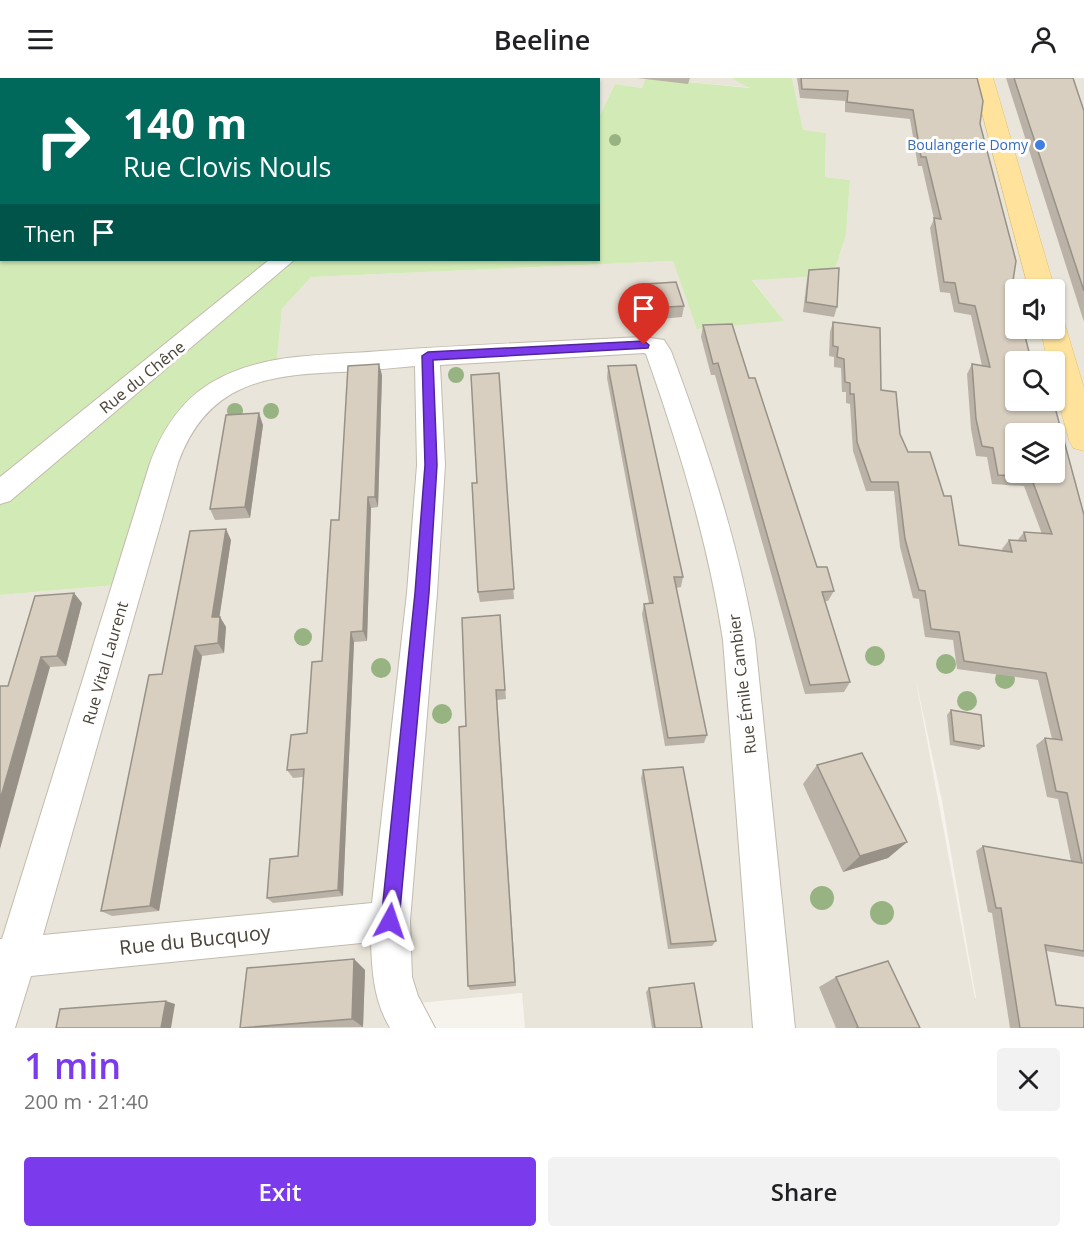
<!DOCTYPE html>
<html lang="en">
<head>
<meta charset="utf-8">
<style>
  body { margin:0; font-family:"Open Sans",sans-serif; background:#f2f2f2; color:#202124; height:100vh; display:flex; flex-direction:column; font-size:22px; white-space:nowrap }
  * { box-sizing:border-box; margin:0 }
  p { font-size:20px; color:#757577 }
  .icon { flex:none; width:33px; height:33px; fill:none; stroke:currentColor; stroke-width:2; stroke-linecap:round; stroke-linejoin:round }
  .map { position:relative; height:950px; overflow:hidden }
  .panel { display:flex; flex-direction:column; background:#fff; flex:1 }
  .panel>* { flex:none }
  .top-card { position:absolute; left:0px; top:0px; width:600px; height:183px; box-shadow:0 2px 4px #0004; background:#00695c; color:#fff; overflow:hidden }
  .fabs { position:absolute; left:1005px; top:201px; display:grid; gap:12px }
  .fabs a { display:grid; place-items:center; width:60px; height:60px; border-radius:6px; background:#fff; box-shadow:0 2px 4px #0004; font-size:30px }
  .pin { position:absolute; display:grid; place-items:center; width:51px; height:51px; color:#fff; margin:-62px -26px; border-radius:50% 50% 50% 0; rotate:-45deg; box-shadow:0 0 6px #0007 }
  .pin .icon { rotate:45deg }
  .me { position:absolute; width:66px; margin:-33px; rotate:5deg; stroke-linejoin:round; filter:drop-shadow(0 0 4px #0008) }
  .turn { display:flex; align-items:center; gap:21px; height:126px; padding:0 24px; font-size:27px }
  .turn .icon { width:78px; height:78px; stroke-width:2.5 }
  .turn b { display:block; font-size:42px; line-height:51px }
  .then { display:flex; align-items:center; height:57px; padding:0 24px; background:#0003; gap:12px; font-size:22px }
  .round { display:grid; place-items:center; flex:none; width:63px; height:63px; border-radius:6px; background:#f2f2f2 }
  .overview { display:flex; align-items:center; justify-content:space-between; height:102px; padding:0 24px }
  h1 { font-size:36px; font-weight:600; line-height:45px; color:#7c3aed }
  .cta { display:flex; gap:12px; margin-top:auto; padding:12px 24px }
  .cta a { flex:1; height:69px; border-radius:6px; background:#7c3aed; color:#fff; font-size:24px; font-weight:600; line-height:69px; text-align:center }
  .cta a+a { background:#f2f2f2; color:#202124 }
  header { display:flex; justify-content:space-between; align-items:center; height:78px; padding:0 24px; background:#fff; font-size:27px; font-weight:600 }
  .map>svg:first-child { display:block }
  .residential { fill:#eae5da; fill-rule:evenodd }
  .green { fill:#d2eab5 }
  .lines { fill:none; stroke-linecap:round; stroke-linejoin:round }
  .minor-casing { stroke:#c2bbae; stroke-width:2 }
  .primary-casing { stroke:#e6c16a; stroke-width:1 }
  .minor { fill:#fff; fill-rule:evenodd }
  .primary { fill:#ffe39c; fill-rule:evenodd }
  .tree { fill:#97b381 }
  .wall { fill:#bab2a6 }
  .shaded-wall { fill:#979187 }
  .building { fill:#d8cfc1; stroke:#979187; stroke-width:1.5; fill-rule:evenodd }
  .route { fill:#7c3aed; stroke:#51269a; stroke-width:1.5 }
  .shop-dot { fill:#3f7fe0; stroke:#fff; stroke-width:2 }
  .labels { text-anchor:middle; stroke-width:6; stroke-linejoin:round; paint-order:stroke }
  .far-shop-label { font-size:14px; fill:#366cbe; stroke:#fff; text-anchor:end }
  .street-label { font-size:16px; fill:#4b4439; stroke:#fff }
  .near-street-label { font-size:20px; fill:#4b4439; stroke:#fff }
</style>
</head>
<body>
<header><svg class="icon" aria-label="menu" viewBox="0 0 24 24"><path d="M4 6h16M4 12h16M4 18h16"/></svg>Beeline<svg class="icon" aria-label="person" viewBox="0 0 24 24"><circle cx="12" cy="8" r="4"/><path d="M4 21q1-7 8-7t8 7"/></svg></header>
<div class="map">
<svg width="1084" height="950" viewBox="0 0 1084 950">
  <rect width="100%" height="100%" fill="#f6f3ec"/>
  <!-- residential -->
  <path class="residential" d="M396 0H731L753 10 647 0 643 10 615 6 599 39 598 2Z
    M792 0H1084V950H525L522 915 387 928 388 950H0V517L128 506 188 336 276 290 282 231 311 199 673 183 783 242 752 201 833 197 846 157 850 102 825 99 826 55 803 53ZM1016 212H1054V250H1016ZM1016 284H1054V322H1016ZM1016 356H1054V394H1016ZM915 598 942 723 976 920H975Z"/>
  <!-- green -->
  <path class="green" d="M114 0H396L114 2Z
    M646 0 750 10 731 0H792L803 52 826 55 825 99 850 102 846 157 833 197 752 202 784 243 697 251 673 183 311 199 282 231 276 290 198 327 128 506 0 517V96L2 182H283L276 187 280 189 288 182H598L599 39 615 6 642 10Z"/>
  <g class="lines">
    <!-- minor casing -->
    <g class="minor-casing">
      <path id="minor" d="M387 0H405L386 2Z
        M269 182H294L10 423 0 426V399Z
        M644 259 664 262 671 273C706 367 738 463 755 562L795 950H753L723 562C708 464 679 369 646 276L644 275 440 287 445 387 437 515 410 843 412 899 418 918 435 950H390C374 923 372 895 371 864L31 898 15 950H0V861H2L150 385C162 353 179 325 209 306 261 274 322 278 381 273 468 267 556 263 644 259ZM415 288 417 387 407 515 372 825 43 857 178 385C207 305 265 297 341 294 366 293 390 290 415 288Z"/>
    </g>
    <!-- primary casing -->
    <g class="primary-casing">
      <path id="primary" d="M973 0H993L1055 212 1054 213 1029 212Z
        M1054 241 1063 244 1066 250 1084 310V373L1073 370 1069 362 1054 307V284H1048L1040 250H1054Z"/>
    </g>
    <!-- minor -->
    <use href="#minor" class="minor"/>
    <!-- primary -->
    <use href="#primary" class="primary"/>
  </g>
  <!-- trees -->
  <g class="tree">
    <circle cx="615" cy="62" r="6"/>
    <circle cx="456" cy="297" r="8"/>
    <circle cx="235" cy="333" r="8"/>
    <circle cx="271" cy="333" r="8"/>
    <circle cx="303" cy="559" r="9"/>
    <circle cx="875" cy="578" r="10"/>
    <circle cx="946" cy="586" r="10"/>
    <circle cx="381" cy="590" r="10"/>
    <circle cx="1005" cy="601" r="10"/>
    <circle cx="967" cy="623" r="10"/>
    <circle cx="442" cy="636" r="10"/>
    <circle cx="822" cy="820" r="12"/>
    <circle cx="882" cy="835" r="12"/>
  </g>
  <!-- wall -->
  <path class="wall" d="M637 0H690L688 6Z
    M797 0H977L980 46 1012 209 1029 274 1084 437V879L1046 873 1056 927 1084 950H1010L992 835 988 834 976 773 983 768 1071 783 1058 721 1047 719 1036 667 1045 660 1052 661 1038 602 957 591 953 562 925 559 919 521 913 520 900 469 894 413H866L853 373 850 326 846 325V314H842L841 290 834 289V279L829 278 830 254 833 244 881 312 908 374 959 467 1003 473 1002 471 1009 462 1017 463 1024 454 1042 456 1024 408 992 406 987 379 976 378 971 351 967 296 972 286 982 288 971 237 954 234 950 215 940 214 930 150 934 141 922 88H918L910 41 845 34V23L800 20Z
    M1006 0H1073L1084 33V244Z
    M809 192 837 229 834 239 803 234 807 201Z
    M646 206 684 228 682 239 650 242 644 217Z
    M703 247 749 300 817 489 834 513 828 523H825L850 604 844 614 805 616 715 297H711L701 259Z
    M608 288 683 499 681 509 676 510 707 657 704 665 665 668 642 536 644 526 649 525 607 300Z
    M499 295 514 521 480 524 478 514Z
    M382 297 378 429 371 430 367 563 354 564 343 818 273 825 267 820 298 778 303 699 293 700 287 692 307 655 322 583 339 442Z
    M263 347 250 440 215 442 210 431Z
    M231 462 219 539H220L226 549 224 575 202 578 159 833 112 838 101 833 162 596Z
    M82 525 66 588 50 589 8 608Z
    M500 537 506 621 497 622 516 908 470 912 468 908Z
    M951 632 984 668 979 672 950 667 947 637Z
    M817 687 907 764 888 780 843 794 803 706Z
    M643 692 716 863 712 868 668 871 641 700Z
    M354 881 365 892 363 949 241 950Z
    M836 899 920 950H836L819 909Z
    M649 910 702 950H652L646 914Z"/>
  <!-- shaded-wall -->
  <path class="shaded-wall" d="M0 0H25L23 2H2V14L0 15Z
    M453 0H466L464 2H451Z
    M0 68H2V84L0 85Z
    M379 286 382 297 378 429 375 419Z
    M259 335 263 347 250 440 245 429Z
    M368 419 371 430 367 563 363 553Z
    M226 451 231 462 218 549 212 539Z
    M74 515 82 525 66 588 57 578Z
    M220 539 226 549 224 575 218 565Z
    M351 554 354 564 343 818 338 812Z
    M195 568 202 578 159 833 150 828Z
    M41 579 50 589 0 771V722Z
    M907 764 888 780 843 794 860 778Z
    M354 881 365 892 363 949 352 941Z
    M166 923 175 926 171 950H161Z"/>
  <!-- building -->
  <path class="building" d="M410 0H453L451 2H410Z
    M801 0H977L983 23 980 46 1016 183 1012 209 1016 223V250H1023L1029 274 1040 275 1043 284H1016V322H1053L1084 437V873L1045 867 1056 927 1084 930V950H1020L1001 830H996L983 768 1082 785 1067 715 1056 713 1045 660 1062 662 1046 595 964 583 959 554 931 551 925 513 919 512 905 461 898 404H871L857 364 854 316H850V305L845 304 844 281 837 279 838 269 833 268V244L880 250 881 312 896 314 900 356 908 374H930L944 418H951L959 467 1012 474 1009 462 1026 463 1024 454 1052 456 1031 399 998 397 993 370 982 368 976 341 972 286 990 289 975 228 959 225 955 205 944 204 934 140 941 141 926 79H921L913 32 847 24 848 13 802 11ZM1016 356H1054V394H1016Z
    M1014 0H1073L1084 33V213Z
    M0 54 2 55V68H0Z
    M839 190 837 229 806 224 809 192Z
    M676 204 684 228 651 230 646 206Z
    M732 246 749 300H755L817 489H827L834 513 822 514 850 604 810 607 718 285 713 286 703 247Z
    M379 286 375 419H368L363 553 351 554 338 812 267 820 270 781 298 778 304 691 287 692 291 657 307 655 312 584 322 583 331 442H339L348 288Z
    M636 287 683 499H674L707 657 668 660 644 526 653 525 608 288Z
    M499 295 514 511 478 514 472 405H477L471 297Z
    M259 335 245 429 210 431 226 337Z
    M226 451 212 539H220L218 565 195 568 150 828 101 833 149 597 162 596 190 453Z
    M74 515 57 578 41 579 0 722V608H8L35 518Z
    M500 537 505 612H496L515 904 468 908 459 649 466 648 462 540Z
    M951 632 981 637 984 668 954 663Z
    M862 675 907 764 860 778 817 687Z
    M683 689 716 863 671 866 643 692Z
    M354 881 352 941 240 950 247 890Z
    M888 883 920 950H856L858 949 836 899Z
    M694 905 702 950H655L649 910Z
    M166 923 161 950H56L60 931Z"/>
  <!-- route -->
  <path class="route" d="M644 263 649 267 648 270 433 282 437 387 429 515 399 843 397 849 390 852 384 849 381 843 415 515 425 387 422 278 428 274Z"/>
  <!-- markers -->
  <circle class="shop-dot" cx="1040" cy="67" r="6"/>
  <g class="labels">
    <!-- far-shop labels -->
    <g class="far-shop-label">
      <text x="1028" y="72">Boulangerie Domy</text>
    </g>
    <!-- street labels -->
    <g class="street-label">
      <text transform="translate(142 299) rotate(-39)" y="6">Rue du Chêne</text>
      <text transform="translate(105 585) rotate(-74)" y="6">Rue Vital Laurent</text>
      <text transform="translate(742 606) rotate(-97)" y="6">Rue Émile Cambier</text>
    </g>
    <!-- near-street labels -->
    <g class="near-street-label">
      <text transform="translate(195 862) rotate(-6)" y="7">Rue du Bucquoy</text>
    </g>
  </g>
</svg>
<div class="fabs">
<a><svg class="icon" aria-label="sound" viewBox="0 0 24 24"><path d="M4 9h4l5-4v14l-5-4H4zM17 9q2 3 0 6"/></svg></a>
<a><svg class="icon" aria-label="search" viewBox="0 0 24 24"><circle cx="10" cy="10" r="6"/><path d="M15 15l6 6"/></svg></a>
<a><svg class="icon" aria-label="layers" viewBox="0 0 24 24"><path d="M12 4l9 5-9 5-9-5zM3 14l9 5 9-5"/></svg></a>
</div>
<div class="pin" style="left:644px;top:267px;background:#d93025"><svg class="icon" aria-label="arrive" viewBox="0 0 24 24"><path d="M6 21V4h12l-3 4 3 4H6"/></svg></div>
<svg class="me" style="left:390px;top:843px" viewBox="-20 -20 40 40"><path d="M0-17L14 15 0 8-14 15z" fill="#7c3aed" stroke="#fff" stroke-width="4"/></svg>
<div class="top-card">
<div class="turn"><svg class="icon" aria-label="right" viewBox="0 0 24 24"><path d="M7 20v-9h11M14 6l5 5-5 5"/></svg><div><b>140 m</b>Rue Clovis Nouls</div></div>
<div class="then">Then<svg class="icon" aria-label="arrive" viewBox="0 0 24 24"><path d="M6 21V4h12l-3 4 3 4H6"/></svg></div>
</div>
</div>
<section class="panel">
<div class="overview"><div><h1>1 min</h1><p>200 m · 21:40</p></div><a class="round"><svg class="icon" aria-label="close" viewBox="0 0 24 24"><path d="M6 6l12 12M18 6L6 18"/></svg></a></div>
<div class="cta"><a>Exit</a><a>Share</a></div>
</section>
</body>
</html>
